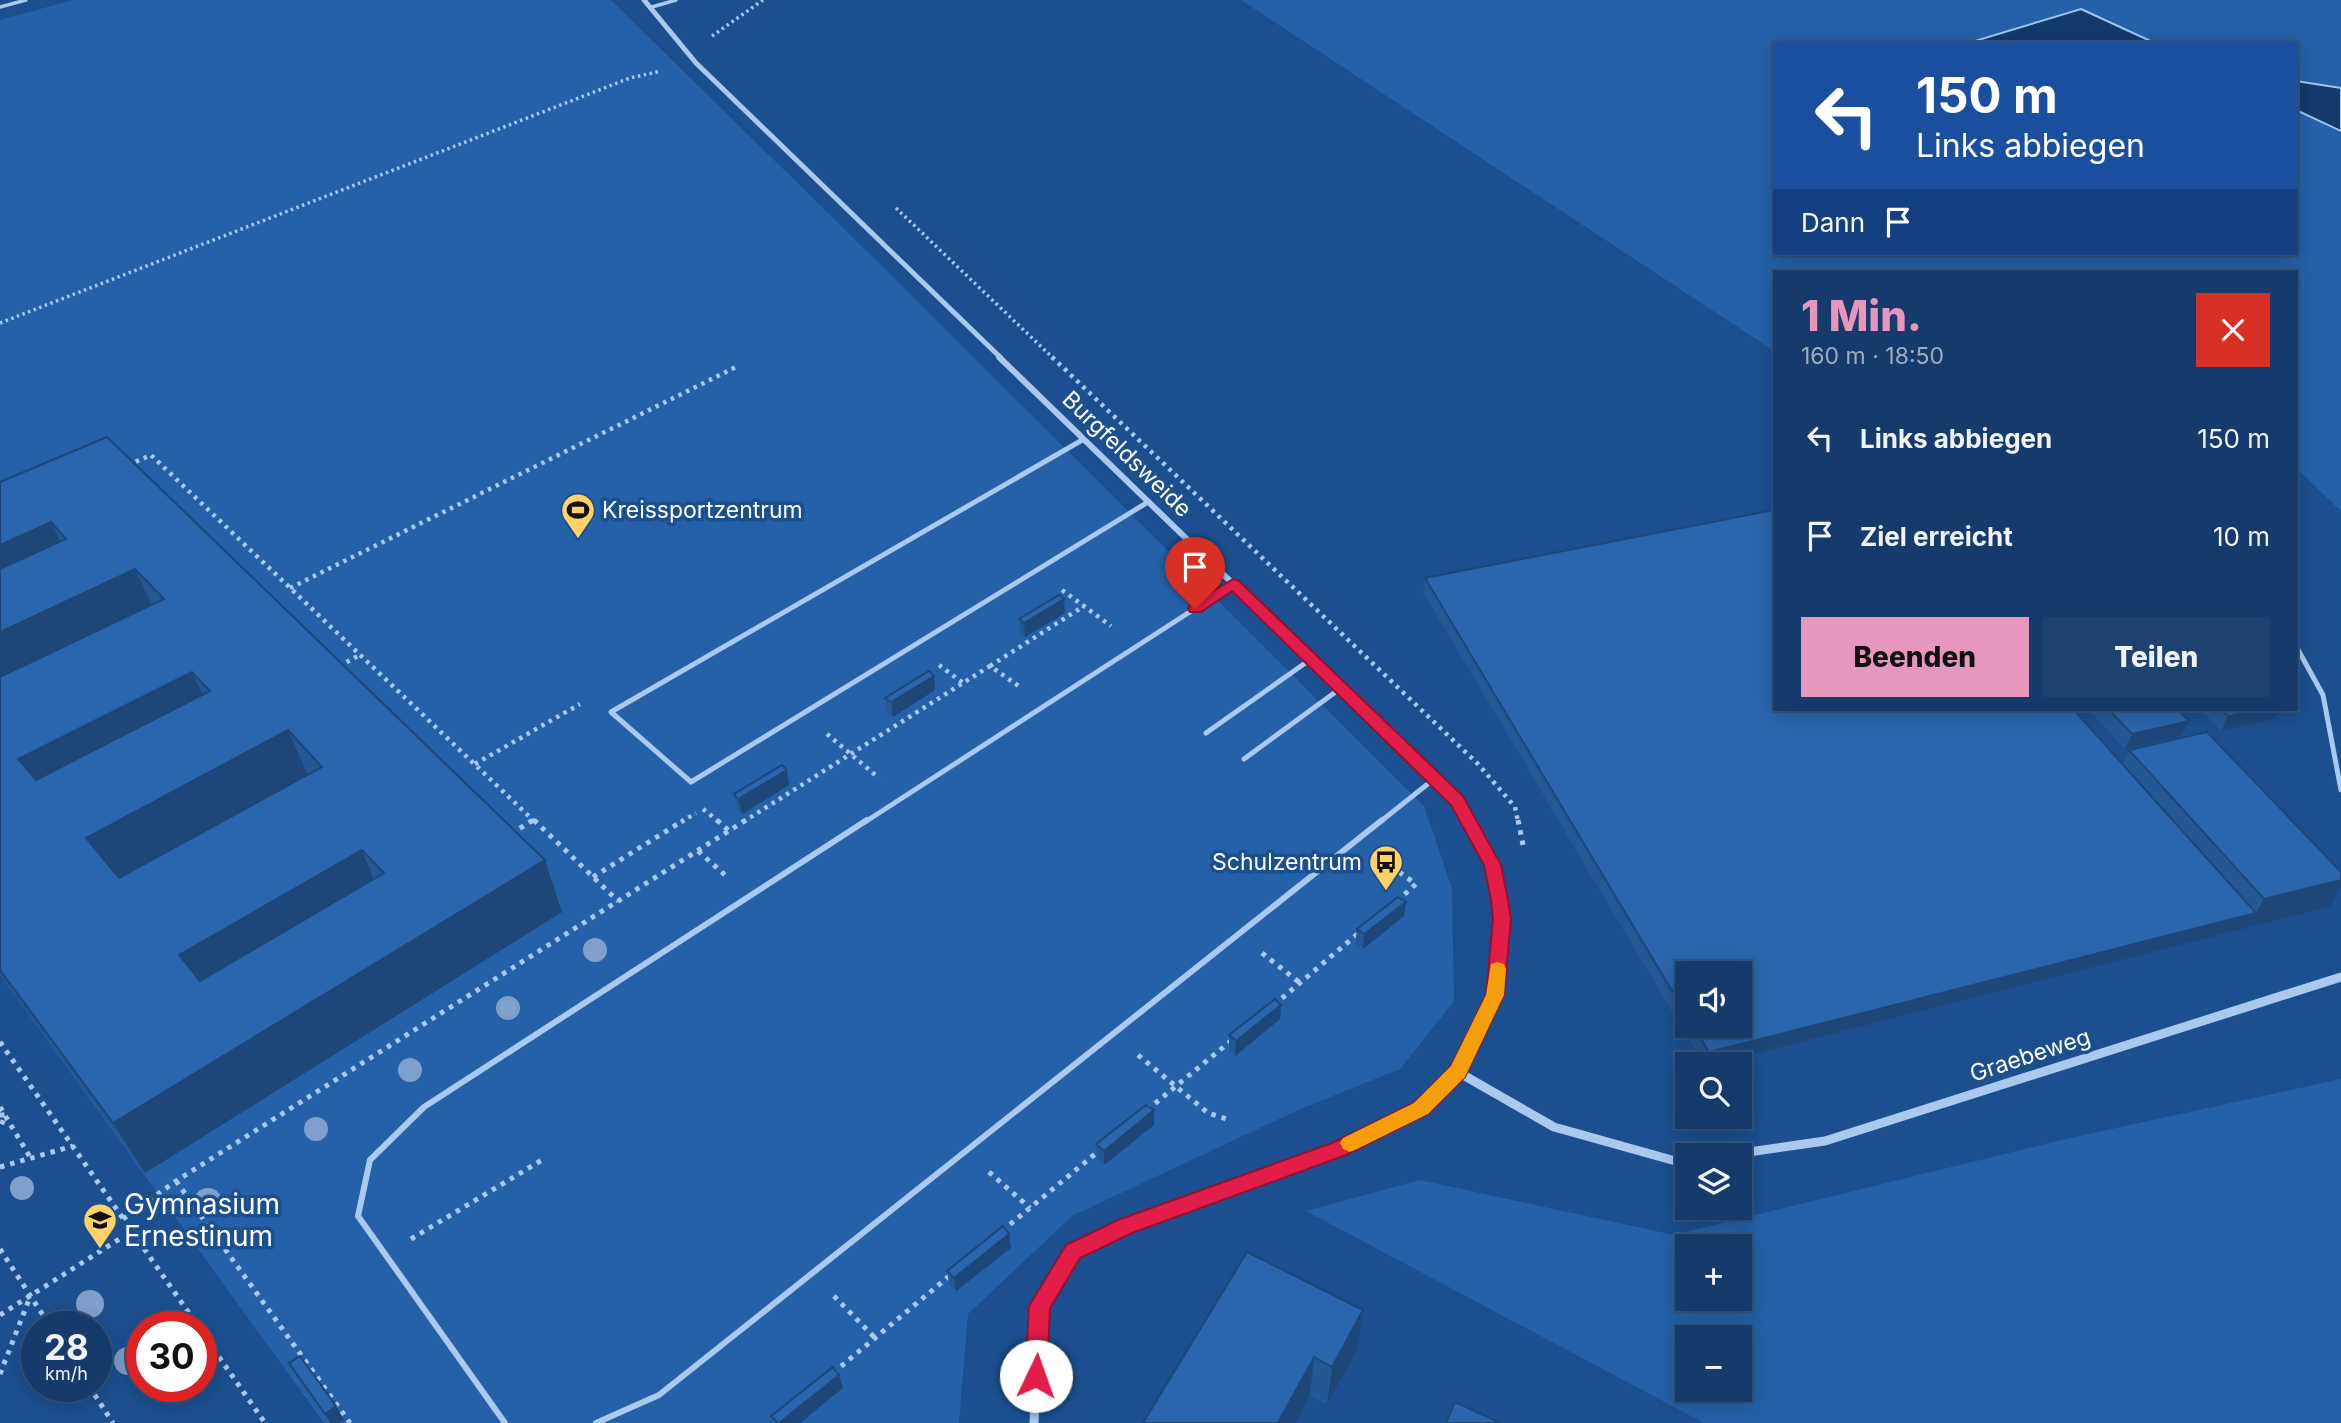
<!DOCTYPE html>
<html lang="de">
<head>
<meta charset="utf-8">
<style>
  body { margin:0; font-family:Inter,sans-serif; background:#1d4271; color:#f1f3f6; height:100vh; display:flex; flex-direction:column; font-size:26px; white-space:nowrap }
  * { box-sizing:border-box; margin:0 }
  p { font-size:23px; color:#9dadc1 }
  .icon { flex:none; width:38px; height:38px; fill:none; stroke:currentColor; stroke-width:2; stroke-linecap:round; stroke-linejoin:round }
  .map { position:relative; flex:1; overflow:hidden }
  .panel { position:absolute; left:1773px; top:270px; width:525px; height:441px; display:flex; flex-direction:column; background:#143b6b; border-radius:0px; box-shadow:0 4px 18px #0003,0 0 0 2px #33557e }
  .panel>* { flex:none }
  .guide { position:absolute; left:1773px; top:42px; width:525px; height:214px; border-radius:0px; box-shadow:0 4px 18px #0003,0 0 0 2px #33557e; background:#1a4fa0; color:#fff; overflow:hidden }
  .buttons { position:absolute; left:1675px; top:961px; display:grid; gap:14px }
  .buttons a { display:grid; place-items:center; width:77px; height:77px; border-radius:0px; background:#143b6b; box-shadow:0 4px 18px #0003,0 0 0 2px #33557e; font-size:35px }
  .speed { position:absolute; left:21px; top:1311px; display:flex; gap:14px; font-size:35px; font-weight:700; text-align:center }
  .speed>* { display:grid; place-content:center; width:91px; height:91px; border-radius:50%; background:#143b6b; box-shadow:0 4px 18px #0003,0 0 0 2px #33557e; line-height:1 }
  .speed small { font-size:18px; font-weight:400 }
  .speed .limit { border:10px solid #d22; background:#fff; color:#111 }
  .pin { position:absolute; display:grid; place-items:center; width:60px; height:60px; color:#fff; margin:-72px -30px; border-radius:50% 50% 50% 0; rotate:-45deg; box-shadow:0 0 7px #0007 }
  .pin .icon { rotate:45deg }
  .me { position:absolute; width:77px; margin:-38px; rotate:3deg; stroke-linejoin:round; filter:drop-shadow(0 0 5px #0008) }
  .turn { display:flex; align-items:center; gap:24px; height:147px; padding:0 28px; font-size:32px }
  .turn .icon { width:91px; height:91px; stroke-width:2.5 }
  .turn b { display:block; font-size:49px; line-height:60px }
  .then { display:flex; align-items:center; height:66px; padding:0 28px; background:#0003; gap:14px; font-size:26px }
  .round { display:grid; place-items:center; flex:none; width:74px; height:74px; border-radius:0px; background:#1d4271 }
  .overview { display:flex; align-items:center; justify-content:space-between; height:119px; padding:0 28px }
  h1 { font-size:42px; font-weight:800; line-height:52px; color:#e797bd }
  .primary-button { display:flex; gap:14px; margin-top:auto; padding:14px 28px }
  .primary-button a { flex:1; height:80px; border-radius:0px; background:#e797bd; color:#111; font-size:28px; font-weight:800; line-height:80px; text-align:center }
  .primary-button a+a { background:#1d4271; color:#f1f3f6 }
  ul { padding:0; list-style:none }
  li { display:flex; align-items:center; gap:21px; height:98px; padding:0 28px }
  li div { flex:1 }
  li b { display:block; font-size:26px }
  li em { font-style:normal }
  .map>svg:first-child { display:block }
  .green { fill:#2461a8; fill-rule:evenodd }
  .water { fill:#123a6d; stroke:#9cc4f0; stroke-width:2 }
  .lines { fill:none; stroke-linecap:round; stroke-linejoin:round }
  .path-far2 { stroke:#a9c9ee; stroke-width:3.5; stroke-dasharray:2.5 3.5; stroke-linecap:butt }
  .path-far1 { stroke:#a9c9ee; stroke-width:4.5; stroke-dasharray:3.5 5; stroke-linecap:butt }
  .path { stroke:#a9c9ee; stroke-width:5; stroke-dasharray:4.5 6; stroke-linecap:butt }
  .lane-far2 { stroke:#a9c9ee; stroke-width:3.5 }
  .lane-far1 { stroke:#a9c9ee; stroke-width:5 }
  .lane { stroke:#a9c9ee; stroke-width:6 }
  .street-far2 { stroke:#a9c9ee; stroke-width:5 }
  .street-far1 { stroke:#a9c9ee; stroke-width:6 }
  .street { stroke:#a9c9ee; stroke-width:9 }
  .tree { fill:#7ea0ca }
  .wall { fill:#245895; fill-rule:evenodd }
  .shaded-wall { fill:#1d4779 }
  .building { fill:#2a66ad; stroke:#1d4779; stroke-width:2; fill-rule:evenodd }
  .route { fill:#e11d48; stroke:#92132f; stroke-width:2 }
  .slow { fill:#f59e0b }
  .labels { text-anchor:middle; stroke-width:7; stroke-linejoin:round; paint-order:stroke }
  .street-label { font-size:23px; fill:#fff; stroke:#1b4f8f }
  .poi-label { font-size:23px; fill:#fff; stroke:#1b4f8f; text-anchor:start }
  .near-poi-label { font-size:28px; fill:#fff; stroke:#1b4f8f; text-anchor:start }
</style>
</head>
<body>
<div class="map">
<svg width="2341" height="1423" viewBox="0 0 2341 1423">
  <rect width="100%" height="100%" fill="#1b4f8f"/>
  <!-- green -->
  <path class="green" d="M73 0H611L889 273 1424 806 1452 889 1454 1001 1400 1069 1298 1110 1072 1216 968 1314 959 1423H324L0 975V20Z
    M1241 0H2341V511L2296 468V271H1774V351ZM1774 44H2296V254H1774Z
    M2341 1079V1423H1704L1306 1211 1420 1180 1674 1235 2066 1139ZM1740 1246V1298H1687V1246ZM1687 1337H1740V1390H1687Z"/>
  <!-- water -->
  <path class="water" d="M2081 9 2157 44H1965Z
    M2296 81 2341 88V131L2296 110Z"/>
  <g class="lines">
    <!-- path-far2 -->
    <path class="path-far2" d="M712 36 763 0
      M896 208 1053 358
      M0 323 630 78 661 71"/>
    <!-- path-far1 -->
    <path class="path-far1" d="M1052 357 1478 764 1515 807 1518 822
      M128 465 151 455 535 822
      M290 588 736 367
      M1062 590 1111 626
      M939 665 963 683
      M339 666 360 655
      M990 666 1084 606
      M827 734 879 778
      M475 764 580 704
      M703 809 719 822
      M530 822 534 820
      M681 822 696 813
      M743 822 990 666 1020 687"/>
    <!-- path -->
    <path class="path" d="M534 820 618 901
      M717 820 729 831
      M1518 820 1524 850
      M511 834 533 820
      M698 851 726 876
      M1382 860 1416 884 1397 901
      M593 877 684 820
      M1262 953 1300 983
      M1274 1005 1361 931
      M0 1042 198 1326
      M1138 1055 1208 1113 1230 1120
      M0 1107 30 1157
      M1147 1110 1232 1040
      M0 1115H5L0 1129
      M0 1167 73 1146
      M989 1172 1030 1208
      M176 1181 350 1423
      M123 1219 176 1181 746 820
      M1002 1231 1100 1150
      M411 1239 542 1160
      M0 1249 50 1326
      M834 1296 875 1338
      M0 1315 132 1231
      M201 1331 265 1423
      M833 1373 953 1273
      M0 1374 30 1297
      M89 1386 113 1423"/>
    <!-- lane-far2 -->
    <path class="lane-far2" d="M0 7 26 0
      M652 7 676 0"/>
    <!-- lane-far1 -->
    <path class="lane-far1" d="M1084 439 611 712 691 782 1148 502
      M2296 646 2323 695 2341 790
      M1206 733 1311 659
      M1244 759 1341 688
      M865 822 1233 584
      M1380 822 1434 779"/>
    <!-- lane -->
    <path class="lane" d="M505 1423 358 1216 370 1160 424 1107 867 820
      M596 1423 659 1395 1382 820"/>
    <!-- street-far2 -->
    <path class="street-far2" d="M644 0 696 63 1001 358"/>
    <!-- street-far1 -->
    <path class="street-far1" d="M999 357 1457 801 1469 822"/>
    <!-- street -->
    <path class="street" d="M1458 1072 1554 1127 1679 1162 1687 1161
      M1728 1155 1825 1141 2341 977
      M1034 1423 1039 1306 1073 1252 1125 1226 1339 1149 1421 1108 1458 1072 1495 995 1502 919 1492 865 1468 820"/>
  </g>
  <!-- trees -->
  <g class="tree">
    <circle cx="595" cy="950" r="12"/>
    <circle cx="508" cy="1008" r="12"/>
    <circle cx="410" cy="1070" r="12"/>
    <circle cx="316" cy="1129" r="12"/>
    <circle cx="22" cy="1188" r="12"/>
    <circle cx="208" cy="1202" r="14"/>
    <circle cx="90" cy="1304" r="14"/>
    <circle cx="128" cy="1361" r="14"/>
  </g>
  <!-- wall -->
  <path class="wall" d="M107 437 562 912 145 1173 0 975V482Z
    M1425 578 2123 764 2129 750 2329 907 1714 1064H1703L1423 592ZM1687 973 1740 1026H1687Z
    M1065 613 1025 637 1020 633 1019 619Z
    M934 676 935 690 893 717 887 712 885 698Z
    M2088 709H2177L2181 736 2125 749Z
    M2200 709H2280L2274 719 2221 731Z
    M789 785 742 814 737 809 734 794Z
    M1406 902 1404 916 1363 949 1355 944 1357 929Z
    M1280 1019 1235 1056 1229 1050V1035Z
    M1154 1110V1125L1104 1165 1097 1159 1096 1144Z
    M1011 1248 956 1291 949 1285 947 1271Z
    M1247 1252 1358 1349 1327 1405 1310 1395Z"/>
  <!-- shaded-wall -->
  <path class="shaded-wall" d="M51 522 76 573 0 609V545Z
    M135 569 159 620 0 697V632Z
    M1064 599 1065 613 1025 637 1024 623Z
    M192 672 216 723 48 811 18 759Z
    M934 676 935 690 893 717 891 702Z
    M2261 709H2280L2274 719 2221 731 2228 716Z
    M2189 721 2181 736 2125 749 2132 734Z
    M288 730 311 782 115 889 86 838Z
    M787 770 789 785 742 814 738 799Z
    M362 850 383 902 208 1007 179 955Z
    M545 860 562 912 145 1173 113 1123Z
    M2341 880V887L2329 907 1714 1064H1705L1709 1052 2256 913 2264 899Z
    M1406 902 1404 916 1363 949 1364 934Z
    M1281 1005 1280 1019 1235 1056 1236 1041Z
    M1154 1110V1125L1104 1165V1151Z
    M1009 1234 1011 1248 956 1291 954 1278Z
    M1363 1310 1358 1349 1327 1405 1332 1367Z
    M1314 1357 1310 1395 1295 1423H1278Z
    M839 1375 843 1388 800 1423H779Z
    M336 1406 344 1420 339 1423H330L325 1414Z"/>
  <!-- building -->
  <path class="building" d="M107 437 545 860 113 1123 0 970V677L164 599 135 569 0 632V569L66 539 51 522 0 545V482ZM192 672 210 691 36 780 18 759ZM288 730 322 767 119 878 86 838ZM362 850 384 873 200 981 179 955Z
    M1774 510V709H2073L2256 913 1709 1052 1693 1026H1740V973H1687V1016L1425 578Z
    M1059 595 1064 599 1024 623 1019 619Z
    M929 671 934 676 891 702 885 698Z
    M2108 709H2177L2189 721 2132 734Z
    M2221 709H2261L2228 716Z
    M2207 732 2341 872V880L2264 899 2129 750Z
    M782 765 787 770 738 799 734 794Z
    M1398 897 1406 902 1364 934 1357 929Z
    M1275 999 1281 1005 1236 1041 1229 1035Z
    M1146 1105 1154 1110 1104 1151 1096 1144Z
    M1003 1226 1009 1234 954 1278 947 1271Z
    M1247 1252 1363 1310 1332 1367 1314 1357 1278 1423H1143Z
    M300 1356 336 1406 325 1414 289 1363Z
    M833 1367 839 1375 779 1423H778L771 1416Z
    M1455 1402 1500 1423H1446Z"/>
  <!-- route -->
  <path class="route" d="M1233 579 1239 581 1463 796 1501 865 1508 900 1511 919 1504 995 1465 1077 1428 1114 1346 1155 1132 1233 1080 1258 1050 1308 1047 1376 1044 1383 1036 1386 1029 1383 1025 1376 1029 1306 1066 1245 1118 1220 1332 1143 1414 1103 1451 1066 1486 995 1493 919 1491 900 1484 865 1451 805 1232 591 1201 612H1190L1188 609 1190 605Z"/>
  <!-- slow -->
  <path class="slow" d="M1497 962 1504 964 1506 969 1504 995 1465 1077 1428 1114 1357 1149 1350 1152 1343 1149 1340 1143 1343 1138 1414 1103 1451 1066 1486 995 1491 964Z"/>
  <!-- icons -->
  <defs>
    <g id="stadium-pin" transform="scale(1.75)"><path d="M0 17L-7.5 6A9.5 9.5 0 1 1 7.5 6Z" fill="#ffd166" stroke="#1b4f8f"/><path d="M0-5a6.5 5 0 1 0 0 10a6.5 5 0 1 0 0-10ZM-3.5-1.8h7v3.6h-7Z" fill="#111"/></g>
    <g id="bus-pin" transform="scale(1.75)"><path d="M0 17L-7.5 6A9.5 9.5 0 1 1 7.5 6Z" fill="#ffd166" stroke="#1b4f8f"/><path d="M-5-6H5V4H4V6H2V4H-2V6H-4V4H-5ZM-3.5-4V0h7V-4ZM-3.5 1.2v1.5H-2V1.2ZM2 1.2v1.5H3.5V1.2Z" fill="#111"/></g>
    <g id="school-pin" transform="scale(1.75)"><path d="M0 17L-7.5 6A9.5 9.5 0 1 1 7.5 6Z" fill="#ffd166" stroke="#1b4f8f"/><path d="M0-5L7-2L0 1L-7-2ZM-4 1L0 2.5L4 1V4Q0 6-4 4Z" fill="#111"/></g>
  </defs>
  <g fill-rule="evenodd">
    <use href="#stadium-pin" x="578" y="510"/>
    <use href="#bus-pin" x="1386" y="862"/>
    <use href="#school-pin" x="100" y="1220"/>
  </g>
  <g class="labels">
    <!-- street labels -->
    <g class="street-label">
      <text transform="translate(1127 454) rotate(44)" y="8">Burgfeldsweide</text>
      <text transform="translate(2030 1055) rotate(-18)" y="8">Graebeweg</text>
    </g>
    <!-- poi labels -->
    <g class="poi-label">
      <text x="602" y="518">Kreissportzentrum</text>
      <text x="1362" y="870" text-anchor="end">Schulzentrum</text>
    </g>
    <!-- near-poi labels -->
    <g class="near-poi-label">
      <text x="124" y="1214">Gymnasium<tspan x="124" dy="32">Ernestinum</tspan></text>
    </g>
  </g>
</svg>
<div class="buttons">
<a><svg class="icon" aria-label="sound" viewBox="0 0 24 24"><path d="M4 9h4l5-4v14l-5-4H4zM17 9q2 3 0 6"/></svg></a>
<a><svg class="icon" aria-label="search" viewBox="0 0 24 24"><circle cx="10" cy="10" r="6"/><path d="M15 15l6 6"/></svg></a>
<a><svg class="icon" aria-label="layers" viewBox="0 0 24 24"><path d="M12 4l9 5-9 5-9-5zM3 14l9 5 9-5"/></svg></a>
<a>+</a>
<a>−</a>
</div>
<div class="speed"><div>28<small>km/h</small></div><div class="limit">30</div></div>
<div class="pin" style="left:1195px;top:609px;background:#d93025"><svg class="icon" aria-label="arrive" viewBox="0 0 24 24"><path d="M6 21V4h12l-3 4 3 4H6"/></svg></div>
<svg class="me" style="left:1036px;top:1376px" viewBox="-20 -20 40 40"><circle r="19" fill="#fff"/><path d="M0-13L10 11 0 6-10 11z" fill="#e11d48"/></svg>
<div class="guide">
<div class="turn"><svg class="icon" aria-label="left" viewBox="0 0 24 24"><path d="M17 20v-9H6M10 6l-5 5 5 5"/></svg><div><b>150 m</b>Links abbiegen</div></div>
<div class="then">Dann<svg class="icon" aria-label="arrive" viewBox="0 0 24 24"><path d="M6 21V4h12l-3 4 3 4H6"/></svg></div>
</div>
<section class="panel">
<div class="overview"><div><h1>1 Min.</h1><p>160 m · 18:50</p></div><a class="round" style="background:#d93025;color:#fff"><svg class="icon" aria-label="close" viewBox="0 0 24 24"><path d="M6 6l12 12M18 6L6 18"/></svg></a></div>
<ul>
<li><svg class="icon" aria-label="left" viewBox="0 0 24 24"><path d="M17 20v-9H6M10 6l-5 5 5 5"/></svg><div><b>Links abbiegen</b></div><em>150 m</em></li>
<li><svg class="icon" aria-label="arrive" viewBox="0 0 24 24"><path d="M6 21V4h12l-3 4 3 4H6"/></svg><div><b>Ziel erreicht</b></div><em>10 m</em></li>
</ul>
<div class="primary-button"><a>Beenden</a><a>Teilen</a></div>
</section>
</div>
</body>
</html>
